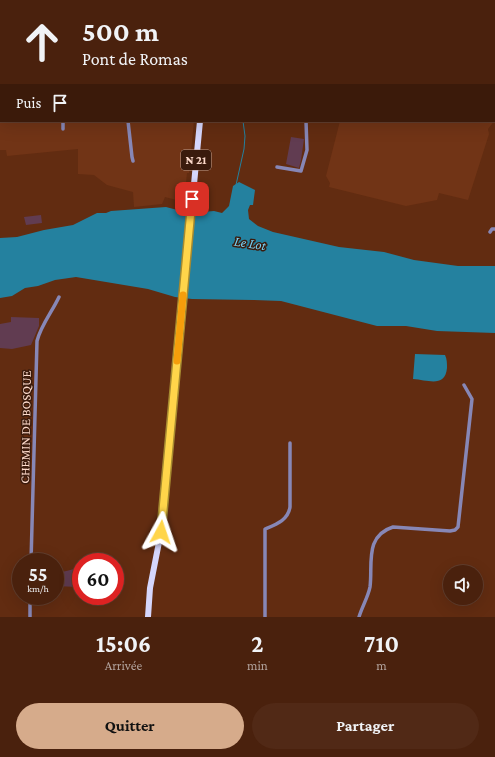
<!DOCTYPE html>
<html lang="fr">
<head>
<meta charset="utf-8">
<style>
  body { margin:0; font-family:"Crimson Pro",serif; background:#512916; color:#f1f3f6; height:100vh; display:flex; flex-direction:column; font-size:15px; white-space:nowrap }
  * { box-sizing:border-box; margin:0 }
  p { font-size:13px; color:#b2a39d }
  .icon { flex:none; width:22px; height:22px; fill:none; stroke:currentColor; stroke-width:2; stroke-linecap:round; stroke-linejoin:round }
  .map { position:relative; height:617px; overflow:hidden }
  .details { display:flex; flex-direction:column; background:#4a210d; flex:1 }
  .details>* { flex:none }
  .guide { position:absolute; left:0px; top:0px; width:495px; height:122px; box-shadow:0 4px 16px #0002,0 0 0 1px #613e2e; background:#4a210d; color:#f1f3f6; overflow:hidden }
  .tools { position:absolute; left:443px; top:565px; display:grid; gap:8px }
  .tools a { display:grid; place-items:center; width:40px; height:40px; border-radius:50%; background:#4a210d; box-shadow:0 4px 16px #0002,0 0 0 1px #613e2e; font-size:20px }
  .speed { position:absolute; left:12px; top:553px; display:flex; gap:8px; font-size:20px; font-weight:700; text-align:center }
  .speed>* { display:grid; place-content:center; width:52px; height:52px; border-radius:50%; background:#4a210d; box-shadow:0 4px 16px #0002,0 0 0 1px #613e2e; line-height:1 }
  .speed small { font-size:10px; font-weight:400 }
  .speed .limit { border:6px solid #d22; background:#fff; color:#111 }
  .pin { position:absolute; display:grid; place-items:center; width:34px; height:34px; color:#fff; margin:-17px; border-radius:8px; box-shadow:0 2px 6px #0006 }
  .me { position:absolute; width:44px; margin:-22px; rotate:5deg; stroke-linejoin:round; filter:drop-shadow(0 0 3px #0008) }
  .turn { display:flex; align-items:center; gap:14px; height:84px; padding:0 16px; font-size:18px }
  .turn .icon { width:52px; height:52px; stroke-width:2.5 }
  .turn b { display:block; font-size:28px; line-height:34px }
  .then { display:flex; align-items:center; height:38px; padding:0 16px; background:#0003; gap:8px; font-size:15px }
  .eta { display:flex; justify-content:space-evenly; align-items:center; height:68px; text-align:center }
  .eta b { font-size:24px; font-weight:700; line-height:28px }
  .cta { display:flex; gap:8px; margin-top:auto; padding:8px 16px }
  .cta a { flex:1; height:46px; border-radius:24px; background:#d6ab8b; color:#111; font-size:16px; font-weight:700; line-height:46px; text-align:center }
  .cta a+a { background:#512916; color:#f1f3f6 }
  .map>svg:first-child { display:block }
  .built { fill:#713416 }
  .green { fill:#613c51 }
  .water { fill:#24819f }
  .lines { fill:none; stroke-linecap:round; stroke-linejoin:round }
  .stream { stroke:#24819f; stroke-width:1 }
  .minor { stroke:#8787b6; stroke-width:3.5 }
  .tertiary { stroke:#8787b6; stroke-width:4.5 }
  .secondary { stroke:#b1aff9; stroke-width:5.5 }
  .primary { stroke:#d5d6fc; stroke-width:6 }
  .route-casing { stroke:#a68a30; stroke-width:10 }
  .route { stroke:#ffd54a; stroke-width:7 }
  .slow { stroke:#f59e0b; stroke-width:7 }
  .labels { text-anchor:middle; stroke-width:3; stroke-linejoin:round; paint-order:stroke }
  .shield { fill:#3a1b0d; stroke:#c2a192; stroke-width:1 }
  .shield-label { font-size:12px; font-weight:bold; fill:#fddacb }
  .street-label { font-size:13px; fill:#fddacb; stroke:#3a1b0d }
  .water-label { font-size:14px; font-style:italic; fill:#76d1f4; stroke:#3a1b0d }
</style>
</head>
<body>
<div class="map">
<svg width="495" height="617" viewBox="0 0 495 617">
  <rect width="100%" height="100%" fill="#622c11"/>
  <!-- built -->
  <path class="built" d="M0 0H38L1 1V121H194L189 173H187L184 202 165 197 162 204 134 207 133 192 107 185 94 175 78 174V149L7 156 6 150H0Z
    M494 115 495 120 488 129 489 134 468 200 439 193 437 200 406 206 329 187 330 183 326 176 340 121H494Z"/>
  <!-- green -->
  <path class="green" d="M291 137 304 139 301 160 299 168 286 164Z
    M41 215 42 223 26 225 24 217Z
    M11 317 39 318V326L31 345 12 349 0 348V324L11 322Z
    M77 568 78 587 55 586V572C63 573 69 570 77 568Z"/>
  <!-- water -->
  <path class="water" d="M239 182 255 190 253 205H250L248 210 249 219 258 226 273 232 339 247 384 252 414 260 458 266H495V333L437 331 406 326H377L281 301 253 300 192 299 175 297 148 289 76 277 55 280 38 286 25 288 12 296 0 298V238L17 237 44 230 73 225 97 213H106L111 211 166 207 189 213 214 211 222 213 229 206 233 186Z
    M415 354 445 355C447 359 447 363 447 368 445 388 428 380 413 379Z"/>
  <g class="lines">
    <!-- stream -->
    <path class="stream" d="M314 1V0
      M236 185 244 149 245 136 243 121"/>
    <!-- minor -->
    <path class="minor" d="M180 0V1
      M234 0 236 1
      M331 0V1
      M57 1 58 0
      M366 1 367 0
      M0 90H1
      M63 121V129
      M128 121 132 157 133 161
      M277 167 301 171 307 150 306 121
      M490 232 492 229H495
      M31 562 37 341C41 325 52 312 59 297
      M30 617V596
      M265 617V529C277 524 288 520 290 507V443
      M359 617C362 607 368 597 370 587 373 565 364 536 393 527L450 531 455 530 458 527 472 399 464 385"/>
    <!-- tertiary -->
    <path class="tertiary" d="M16 1V0"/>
    <!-- secondary -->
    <path class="secondary" d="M0 36H1"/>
    <!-- primary -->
    <path class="primary" d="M214 1V0
      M494 82H495
      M148 617 150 588 161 532 200 121"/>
  </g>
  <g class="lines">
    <!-- route casing -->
    <g class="route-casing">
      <path id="route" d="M161 532 192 199"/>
    </g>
    <!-- route -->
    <use href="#route" class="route"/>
    <!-- slow -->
    <path class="slow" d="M177 361 183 295"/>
  </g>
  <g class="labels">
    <!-- shield labels -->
    <rect class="shield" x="181" y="150" width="30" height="20" rx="3"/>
    <g class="shield-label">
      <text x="196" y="164">N 21</text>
    </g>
    <!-- street labels -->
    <g class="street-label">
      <text transform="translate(25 427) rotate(-89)" y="5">CHEMIN DE BOSQUE</text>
    </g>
    <!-- water labels -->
    <g class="water-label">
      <text transform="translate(250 243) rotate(9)" y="5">Le Lot</text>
    </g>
  </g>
</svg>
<div class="tools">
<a><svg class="icon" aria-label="sound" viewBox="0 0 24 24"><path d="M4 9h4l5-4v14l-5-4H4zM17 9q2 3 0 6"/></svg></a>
</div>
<div class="speed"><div>55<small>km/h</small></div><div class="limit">60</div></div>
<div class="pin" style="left:192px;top:199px;background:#d93025"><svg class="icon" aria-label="arrive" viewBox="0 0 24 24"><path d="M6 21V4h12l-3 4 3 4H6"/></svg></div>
<svg class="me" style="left:161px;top:532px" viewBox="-20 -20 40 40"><path d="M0-17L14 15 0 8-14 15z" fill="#ffd54a" stroke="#fff" stroke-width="4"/></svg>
<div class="guide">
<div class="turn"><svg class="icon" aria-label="ahead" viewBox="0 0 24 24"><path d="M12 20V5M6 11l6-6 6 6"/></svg><div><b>500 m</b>Pont de Romas</div></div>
<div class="then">Puis<svg class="icon" aria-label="arrive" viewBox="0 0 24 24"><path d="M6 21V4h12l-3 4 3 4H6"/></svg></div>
</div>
</div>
<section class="details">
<div class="eta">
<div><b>15:06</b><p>Arrivée</p></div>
<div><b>2</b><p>min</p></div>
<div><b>710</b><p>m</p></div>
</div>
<div class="cta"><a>Quitter</a><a>Partager</a></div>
</section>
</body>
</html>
